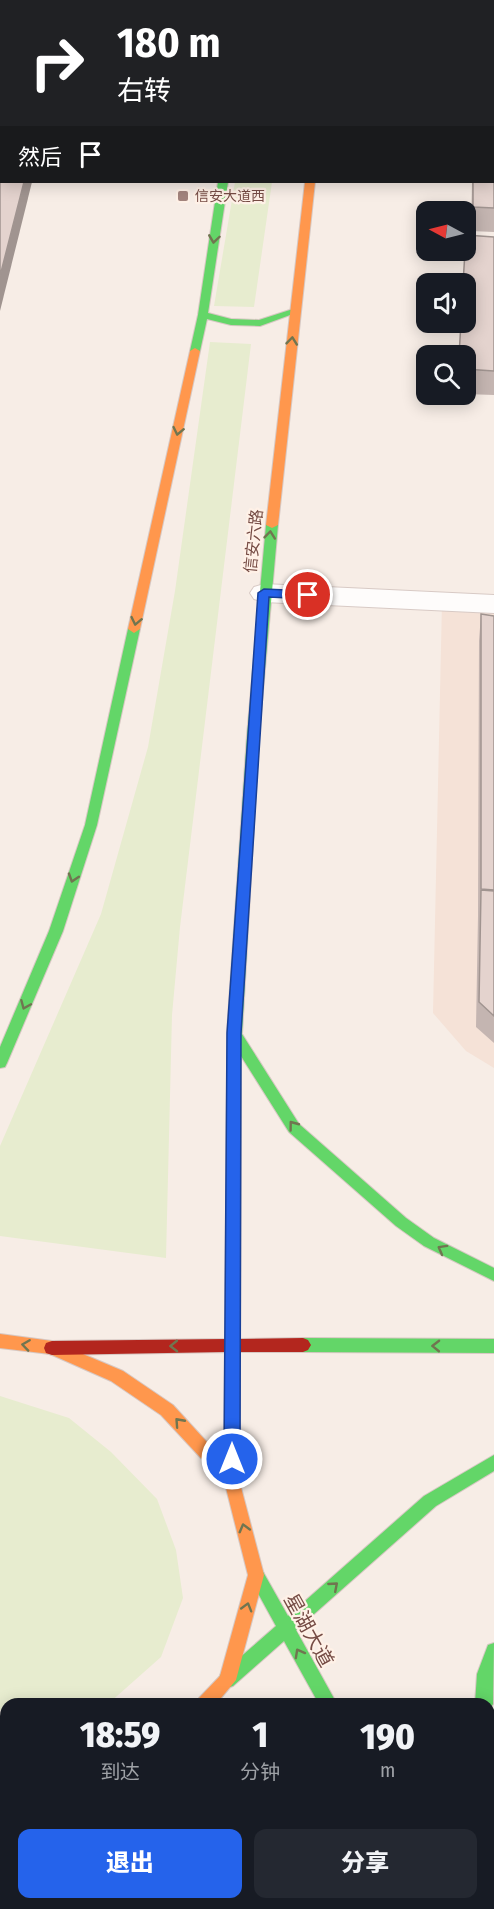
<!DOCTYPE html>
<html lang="zh">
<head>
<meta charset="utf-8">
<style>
  body { margin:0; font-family:"Fira Sans Condensed","Noto Sans SC",sans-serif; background:#242831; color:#f1f3f6; height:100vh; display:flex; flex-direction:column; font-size:22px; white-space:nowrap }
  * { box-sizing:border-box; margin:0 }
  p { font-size:20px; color:#9ea1a6 }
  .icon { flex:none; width:33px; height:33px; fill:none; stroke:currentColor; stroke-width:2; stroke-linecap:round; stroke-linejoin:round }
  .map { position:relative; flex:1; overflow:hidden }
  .side { position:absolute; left:0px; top:1698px; width:495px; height:212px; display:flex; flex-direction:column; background:#171b24; border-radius:18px 18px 0 0; box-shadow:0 3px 15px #0003 }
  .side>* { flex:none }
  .top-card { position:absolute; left:0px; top:0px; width:495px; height:183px; box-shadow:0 3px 15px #0003; background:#202124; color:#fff; overflow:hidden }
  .needle { width:39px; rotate:277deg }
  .buttons { position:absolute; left:416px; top:201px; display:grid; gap:12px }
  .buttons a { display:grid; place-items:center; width:60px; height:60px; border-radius:12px; background:#171b24; box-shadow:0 3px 15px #0003; font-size:30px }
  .pin { position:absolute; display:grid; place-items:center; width:51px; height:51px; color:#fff; margin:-26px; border:3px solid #fff; border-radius:50%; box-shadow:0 2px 6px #0007 }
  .me { position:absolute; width:66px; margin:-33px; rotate:0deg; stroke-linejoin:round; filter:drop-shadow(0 0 4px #0008) }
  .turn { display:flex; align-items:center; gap:21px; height:126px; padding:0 18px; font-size:27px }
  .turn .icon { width:78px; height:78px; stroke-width:2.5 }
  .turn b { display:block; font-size:42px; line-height:51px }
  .then { display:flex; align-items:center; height:57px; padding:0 18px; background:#0003; gap:12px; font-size:22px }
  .eta { display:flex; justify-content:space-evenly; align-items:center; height:102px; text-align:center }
  .eta b { font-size:36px; font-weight:800; line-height:42px }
  .action { display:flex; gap:12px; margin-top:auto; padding:12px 18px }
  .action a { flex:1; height:69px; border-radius:12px; background:#2563eb; color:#fff; font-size:24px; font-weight:800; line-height:69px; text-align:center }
  .action a+a { background:#242831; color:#f1f3f6 }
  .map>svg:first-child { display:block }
  .residential { fill:#f5e2d7 }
  .green { fill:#e7eccf }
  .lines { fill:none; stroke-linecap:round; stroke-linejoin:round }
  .street-casing { stroke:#d8cac5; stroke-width:2 }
  .fast-casing { stroke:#d7c8c3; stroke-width:2 }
  .slow-casing { stroke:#d7c8c3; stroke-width:2 }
  .jam-casing { stroke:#d7c8c3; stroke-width:2 }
  .street { fill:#fefcfb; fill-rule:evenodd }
  .fast { fill:#63d668; fill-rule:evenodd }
  .slow { fill:#ff974d; fill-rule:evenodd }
  .jam { fill:#b3261e; fill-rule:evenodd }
  .wall { fill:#c4b5b1 }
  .shaded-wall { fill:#a09490 }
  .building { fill:#e4d3ce; stroke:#a09490; stroke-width:1.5 }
  .oneway { stroke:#707550 }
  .route { fill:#2563eb; stroke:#184099; stroke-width:1.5 }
  .poi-dot { fill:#a3847d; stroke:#fff1e7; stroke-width:2 }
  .labels { text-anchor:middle; stroke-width:4.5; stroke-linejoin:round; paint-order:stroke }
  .far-poi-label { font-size:14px; fill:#764c45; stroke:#fff1e7; text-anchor:start }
  .street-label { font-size:16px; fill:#764c45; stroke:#fff1e7 }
  .near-street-label { font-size:20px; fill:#764c45; stroke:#fff1e7 }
</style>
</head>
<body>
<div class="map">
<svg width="494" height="1909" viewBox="0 0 494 1909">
  <rect width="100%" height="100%" fill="#f7ede6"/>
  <!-- residential -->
  <path class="residential" d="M442 602 494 604V1068L466 1051 433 1013Z"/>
  <!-- green -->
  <path class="green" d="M235 182H272L254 307 214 306Z
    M210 342 251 344 180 927 172 1015 166 1258 0 1236V1146L101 914 148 747 175 591Z
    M0 1396 69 1418 111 1452 157 1499 176 1550 183 1598 161 1657 108 1704H6V1711L0 1710Z
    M188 1904H388L392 1909H176Z"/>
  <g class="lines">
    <!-- street casing -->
    <g class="street-casing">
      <path id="street" d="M264 584 494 595V613L264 602 254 599 250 593 254 587Z"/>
    </g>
    <!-- fast casing -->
    <g class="fast-casing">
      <path id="fast" d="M243 0H251V2H243Z
        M218 182H228L208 313 231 319 259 320 296 308 301 311 260 326 231 325 207 319 200 351 195 354 190 351 198 315Z
        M272 522 278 525 259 735 242 1034 299 1124 406 1218 434 1238 494 1268V1281L424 1246 396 1226 289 1132 241 1056V1090L239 1094H229L227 1090V1033L247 735 266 525Z
        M134 625 140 629 97 825 63 931 7 1063 5 1067 0 1068V1047L49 931 85 825 128 629Z
        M303 1338 494 1339V1353L303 1352 298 1350 295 1345 298 1340Z
        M494 1455V1471L436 1506 296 1630 337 1704H319L284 1641 233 1686 227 1688 221 1686 218 1680 221 1674 276 1626 248 1575 250 1570 256 1567 262 1570 288 1616 424 1496Z
        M494 1643 493 1704 489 1710V1704H475L477 1674 488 1645Z
        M489 1766 494 1768V1812L489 1810Z
        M460 1904H480L482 1909H462Z"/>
    </g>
    <!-- slow casing -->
    <g class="slow-casing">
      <path id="slow" d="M325 0H333V2H325Z
        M305 182H315L278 525 272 528 266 525Z
        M195 348 200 351 140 629 134 633 128 629 190 351Z
        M0 1334 52 1341 123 1371 173 1405 238 1476 264 1575 236 1680 216 1704H196L199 1698 220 1676 248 1575 225 1484 161 1415 111 1381 50 1354 0 1348Z
        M0 1763H6V1781H0Z
        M0 1824 6 1827V1848L0 1845Z
        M59 1904H80L82 1909H61Z"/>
    </g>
    <!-- jam casing -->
    <g class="jam-casing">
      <path id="jam" d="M234 1085 239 1086 241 1090 240 1339 303 1338 308 1340 311 1345 308 1350 303 1352H240V1481L238 1486 232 1488 226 1486 224 1481 225 1352 52 1355 46 1353 44 1348 46 1343 52 1341 225 1339 227 1090 229 1086Z"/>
    </g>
    <!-- street -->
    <use href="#street" class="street"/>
    <!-- fast -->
    <use href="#fast" class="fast"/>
    <!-- slow -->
    <use href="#slow" class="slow"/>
    <!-- jam -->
    <use href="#jam" class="jam"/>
  </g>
  <!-- wall -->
  <path class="wall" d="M0 0H80L79 2H2V84H0Z
    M494 146V232L471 231 472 182H494Z
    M466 235 494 237V395L465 394V356H459L461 322H465V284H463Z
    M481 614 494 616V1043L476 1027 478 916 479 641Z"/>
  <!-- shaded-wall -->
  <path class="shaded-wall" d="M24 182H32L0 311V276Z"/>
  <!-- building -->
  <path class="building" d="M0 0H72V2H2V60H0Z
    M0 100H2V182H24L0 276Z
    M494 146V208L473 207V182H494Z
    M466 235 494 237V371L465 369V356H459L461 322H465V284H463Z
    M481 614 494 616V890L481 889Z
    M481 890 494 891V1016L479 1002Z"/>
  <!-- one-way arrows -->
  <defs><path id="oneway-chevron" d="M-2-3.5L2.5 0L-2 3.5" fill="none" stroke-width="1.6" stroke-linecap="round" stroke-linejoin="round" transform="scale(1.5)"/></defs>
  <g class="oneway">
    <use href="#oneway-chevron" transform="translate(214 239) rotate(98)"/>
    <use href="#oneway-chevron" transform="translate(292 341) rotate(-84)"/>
    <use href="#oneway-chevron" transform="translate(178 431) rotate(102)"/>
    <use href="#oneway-chevron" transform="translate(270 535) rotate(-84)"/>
    <use href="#oneway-chevron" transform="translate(136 621) rotate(102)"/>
    <use href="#oneway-chevron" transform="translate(73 878) rotate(108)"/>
    <use href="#oneway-chevron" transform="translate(25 1005) rotate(113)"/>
    <use href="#oneway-chevron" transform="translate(293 1125) rotate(-127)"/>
    <use href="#oneway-chevron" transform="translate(442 1249) rotate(-151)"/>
    <use href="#oneway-chevron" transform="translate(26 1345) rotate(-172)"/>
    <use href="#oneway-chevron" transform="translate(174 1346) rotate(179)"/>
    <use href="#oneway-chevron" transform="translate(436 1346) rotate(-179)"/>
    <use href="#oneway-chevron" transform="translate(179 1422) rotate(-132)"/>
    <use href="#oneway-chevron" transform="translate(244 1528) rotate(-105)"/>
    <use href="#oneway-chevron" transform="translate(334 1586) rotate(-41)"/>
    <use href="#oneway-chevron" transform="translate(247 1607) rotate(-74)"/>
    <use href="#oneway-chevron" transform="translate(299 1653) rotate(-119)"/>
  </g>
  <!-- route -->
  <path class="route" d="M264 589 308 591 314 595 308 599 269 597 241 1033 240 1459 238 1464 232 1466 226 1464 224 1459 227 1033 258 593Z"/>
  <!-- markers -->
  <rect class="poi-dot" x="177" y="190" width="12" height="12" rx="3"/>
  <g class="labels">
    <!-- far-poi labels -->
    <g class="far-poi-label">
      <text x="195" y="201">信安大道西</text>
    </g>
    <!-- street labels -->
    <g class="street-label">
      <text transform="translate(253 541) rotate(-84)" y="6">信安六路</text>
    </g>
    <!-- near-street labels -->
    <g class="near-street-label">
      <text transform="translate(309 1630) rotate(61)" y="7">星湖大道</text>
    </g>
  </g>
</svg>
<div class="buttons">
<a><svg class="needle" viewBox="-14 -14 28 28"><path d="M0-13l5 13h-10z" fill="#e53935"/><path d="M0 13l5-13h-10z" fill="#9ea1a6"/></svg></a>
<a><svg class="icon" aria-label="sound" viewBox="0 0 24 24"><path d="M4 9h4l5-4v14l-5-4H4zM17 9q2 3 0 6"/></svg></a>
<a><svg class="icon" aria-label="search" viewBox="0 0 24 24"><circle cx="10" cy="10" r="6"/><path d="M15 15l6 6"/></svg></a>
</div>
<div class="pin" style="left:308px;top:595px;background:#d93025"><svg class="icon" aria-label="arrive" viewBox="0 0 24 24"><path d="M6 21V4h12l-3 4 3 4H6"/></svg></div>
<svg class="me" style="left:232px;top:1459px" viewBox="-20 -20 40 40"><circle r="17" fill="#2563eb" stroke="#fff" stroke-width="3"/><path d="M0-11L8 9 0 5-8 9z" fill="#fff"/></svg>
<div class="top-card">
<div class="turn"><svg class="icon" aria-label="right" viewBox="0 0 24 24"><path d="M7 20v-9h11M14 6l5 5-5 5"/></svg><div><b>180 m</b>右转</div></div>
<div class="then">然后<svg class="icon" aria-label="arrive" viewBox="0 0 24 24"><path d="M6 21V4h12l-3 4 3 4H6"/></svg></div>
</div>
<section class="side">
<div class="eta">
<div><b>18:59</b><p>到达</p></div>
<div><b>1</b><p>分钟</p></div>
<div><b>190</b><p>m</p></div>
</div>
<div class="action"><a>退出</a><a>分享</a></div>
</section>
</div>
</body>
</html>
